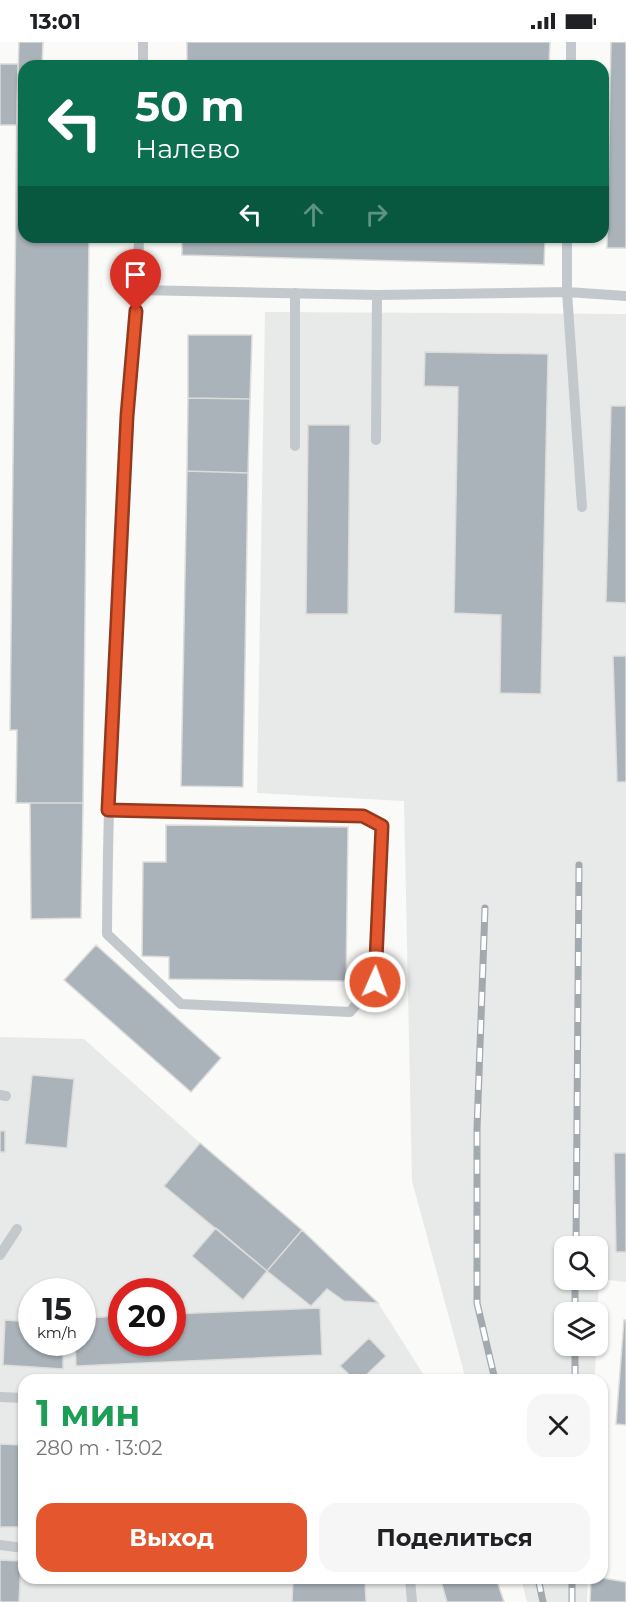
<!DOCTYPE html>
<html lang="ru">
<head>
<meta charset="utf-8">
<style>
  body { margin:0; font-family:Montserrat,sans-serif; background:#f6f6f6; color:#202124; height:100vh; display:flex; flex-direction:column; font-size:22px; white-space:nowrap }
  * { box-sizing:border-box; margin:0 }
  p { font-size:20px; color:#757577 }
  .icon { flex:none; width:33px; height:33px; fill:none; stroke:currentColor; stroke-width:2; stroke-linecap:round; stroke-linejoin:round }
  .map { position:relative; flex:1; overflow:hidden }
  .sheet { position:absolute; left:18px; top:1332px; width:590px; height:210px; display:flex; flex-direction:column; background:#fff; border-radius:18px; box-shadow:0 2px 4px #0004 }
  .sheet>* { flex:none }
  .banner { position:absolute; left:18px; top:18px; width:591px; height:183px; border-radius:18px; box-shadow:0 2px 4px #0004; background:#0b6e4f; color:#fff; overflow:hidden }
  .buttons { position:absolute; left:554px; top:1194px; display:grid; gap:12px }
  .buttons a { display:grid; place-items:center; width:54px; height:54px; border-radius:12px; background:#fff; box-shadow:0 2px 4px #0004; font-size:30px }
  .speed { position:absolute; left:18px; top:1236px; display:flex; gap:12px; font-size:30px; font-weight:700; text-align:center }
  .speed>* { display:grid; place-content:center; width:78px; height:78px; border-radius:50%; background:#fff; box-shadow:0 2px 4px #0004; line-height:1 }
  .speed small { font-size:15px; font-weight:400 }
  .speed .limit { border:9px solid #d22; background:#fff; color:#111 }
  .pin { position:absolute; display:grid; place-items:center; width:51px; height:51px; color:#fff; margin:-62px -26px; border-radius:50% 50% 50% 0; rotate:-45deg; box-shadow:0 0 6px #0007 }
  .pin .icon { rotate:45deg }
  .me { position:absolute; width:66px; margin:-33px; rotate:2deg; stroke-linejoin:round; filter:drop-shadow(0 0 4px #0008) }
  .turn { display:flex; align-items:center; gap:21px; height:126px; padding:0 18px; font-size:27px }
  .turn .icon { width:78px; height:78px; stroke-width:2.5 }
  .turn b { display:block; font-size:42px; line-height:51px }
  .lanes { display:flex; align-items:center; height:57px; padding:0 18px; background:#0003; justify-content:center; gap:30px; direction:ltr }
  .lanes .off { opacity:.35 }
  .round { display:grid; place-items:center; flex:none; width:63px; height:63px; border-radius:18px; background:#f6f6f6 }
  .overview { display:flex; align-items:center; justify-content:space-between; height:102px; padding:0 18px }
  h1 { font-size:36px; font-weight:700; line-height:45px; color:#1e9e55 }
  .action { display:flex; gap:12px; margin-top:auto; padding:12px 18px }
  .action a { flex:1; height:69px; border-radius:18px; background:#e4572e; color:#fff; font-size:24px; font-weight:700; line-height:69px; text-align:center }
  .action a+a { background:#f6f6f6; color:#202124 }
  .status { display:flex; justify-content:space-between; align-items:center; height:42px; padding:0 30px; background:#fff; direction:ltr }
  .status svg { height:16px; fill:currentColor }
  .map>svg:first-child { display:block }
  .built { fill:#e8e9e9; fill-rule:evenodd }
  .building { fill:#aab3b9; stroke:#dcdcda; stroke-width:1.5 }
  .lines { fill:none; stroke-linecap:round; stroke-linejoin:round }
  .lane { stroke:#c3c8cc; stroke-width:10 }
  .rail-casing { stroke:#a2aab0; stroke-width:7 }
  .rail { stroke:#fff; stroke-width:4.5; stroke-dasharray:14; stroke-linecap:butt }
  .route-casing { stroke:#94391e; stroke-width:15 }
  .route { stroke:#e4572e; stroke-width:10 }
</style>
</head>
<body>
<div class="status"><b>13:01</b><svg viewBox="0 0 49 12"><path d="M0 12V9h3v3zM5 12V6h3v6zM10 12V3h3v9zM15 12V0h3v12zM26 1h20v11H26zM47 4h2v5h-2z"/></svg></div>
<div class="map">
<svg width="626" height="1560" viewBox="0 0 626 1560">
  <rect width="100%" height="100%" fill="#fafaf8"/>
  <!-- built -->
  <path class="built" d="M265 270 626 272V1240L599 1237 597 1279V1270H564V1304H596L595 1338H466L412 1139 404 759 257 751ZM564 1204H597V1238H564Z
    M0 995 84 997 200 1101 302 1188 378 1261 427 1338H24V1536H496L504 1560H0ZM32 1250H82V1300H32ZM122 1250H172V1300H122Z
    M521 1536H588L587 1560H527Z"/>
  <!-- building -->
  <path class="building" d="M19 0H43L42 24H24V63L17 62Z
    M187 0H550L549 24H187Z
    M611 0H626V206H607Z
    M0 22H18L17 83H0Z
    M17 62 24 63V195H89L83 761H16L17 688H10Z
    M182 195H545L544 223 182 213Z
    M188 293H252L250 357 188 356Z
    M425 310 548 312 541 652 500 651 501 573 454 571 458 345 424 344Z
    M188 356 250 357 248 431 187 429Z
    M611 364H626V561L606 560Z
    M308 383H350L348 572H306Z
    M187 429 248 431 243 745 181 744Z
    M613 614H626V740H617Z
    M30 761H83L81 876 31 877Z
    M166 783 348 785 346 939 169 937V915L142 914 143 820H166Z
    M96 903 221 1016 191 1050 64 938Z
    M32 1033 74 1037 67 1106 25 1102Z
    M0 1089H5V1110H0Z
    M200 1101 302 1188 267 1229 164 1144Z
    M614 1111H626V1210H616Z
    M216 1186 267 1229 243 1258 192 1214Z
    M302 1188 378 1261 344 1259 327 1247 311 1264 267 1229Z
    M320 1266 322 1313 76 1324 75 1300H82V1276L122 1274V1300H172V1272Z
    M5 1278 32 1280V1300H63V1327L3 1323Z
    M624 1278H626V1383L616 1382Z
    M369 1296 386 1314 361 1338H355L340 1324Z
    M345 1334 346 1338H307V1337Z
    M0 1402 24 1403V1485H0Z
    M0 1518 21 1519 19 1560H0Z
    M293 1536H365L366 1560H292Z
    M440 1536H496L504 1560H447Z
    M591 1536H602L626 1540V1560H590Z"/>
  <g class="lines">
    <!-- lane -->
    <path class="lane" d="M143 24V0
      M571 24V0
      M567 195V250L582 465
      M138 248 377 253 567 250 626 254
      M295 251V404
      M376 398 377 253
      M108 768 363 774 382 784 375 940 350 970 181 962 107 892C108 720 116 548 126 376 130 315 138 256 139 195
      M0 1053 6 1054
      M0 1213 17 1187
      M0 1355 24 1356
      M0 1503 24 1506
      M410 1536 412 1560"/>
    <!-- rail casing -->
    <g class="rail-casing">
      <path id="rail" d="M485 866 477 1087V1261L495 1338
        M576 1204 579 823
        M575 1270V1238
        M575 1338V1304
        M538 1536 543 1560
        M572 1560V1536"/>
    </g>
    <!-- rail -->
    <use href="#rail" class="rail"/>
  </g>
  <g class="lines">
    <!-- route casing -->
    <g class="route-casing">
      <path id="route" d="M136 269 127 374 108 768 363 774 382 784 375 940"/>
    </g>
    <!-- route -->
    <use href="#route" class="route"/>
  </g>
</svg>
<div class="buttons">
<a><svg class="icon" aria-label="search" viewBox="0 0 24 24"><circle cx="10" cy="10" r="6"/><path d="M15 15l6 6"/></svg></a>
<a><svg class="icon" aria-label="layers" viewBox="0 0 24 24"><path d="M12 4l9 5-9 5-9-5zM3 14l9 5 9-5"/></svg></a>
</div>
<div class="speed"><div>15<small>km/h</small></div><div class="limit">20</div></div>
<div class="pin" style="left:136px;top:269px;background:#d93025"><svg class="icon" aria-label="arrive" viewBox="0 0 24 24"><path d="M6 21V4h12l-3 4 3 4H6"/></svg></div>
<svg class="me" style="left:375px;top:940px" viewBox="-20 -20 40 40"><circle r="17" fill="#e4572e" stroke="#fff" stroke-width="3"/><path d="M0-11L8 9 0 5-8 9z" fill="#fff"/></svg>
<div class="banner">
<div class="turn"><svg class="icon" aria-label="left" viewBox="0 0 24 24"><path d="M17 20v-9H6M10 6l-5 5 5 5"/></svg><div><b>50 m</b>Налево</div></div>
<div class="lanes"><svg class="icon" aria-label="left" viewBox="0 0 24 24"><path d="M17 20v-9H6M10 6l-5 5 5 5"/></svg><svg class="icon off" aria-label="ahead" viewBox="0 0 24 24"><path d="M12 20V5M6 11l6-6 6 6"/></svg><svg class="icon off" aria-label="right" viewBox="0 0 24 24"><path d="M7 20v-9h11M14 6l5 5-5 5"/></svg></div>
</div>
<section class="sheet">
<div class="overview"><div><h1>1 мин</h1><p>280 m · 13:02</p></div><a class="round"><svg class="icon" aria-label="close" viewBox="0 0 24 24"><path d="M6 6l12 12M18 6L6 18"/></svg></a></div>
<div class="action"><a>Выход</a><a>Поделиться</a></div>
</section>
</div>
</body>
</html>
